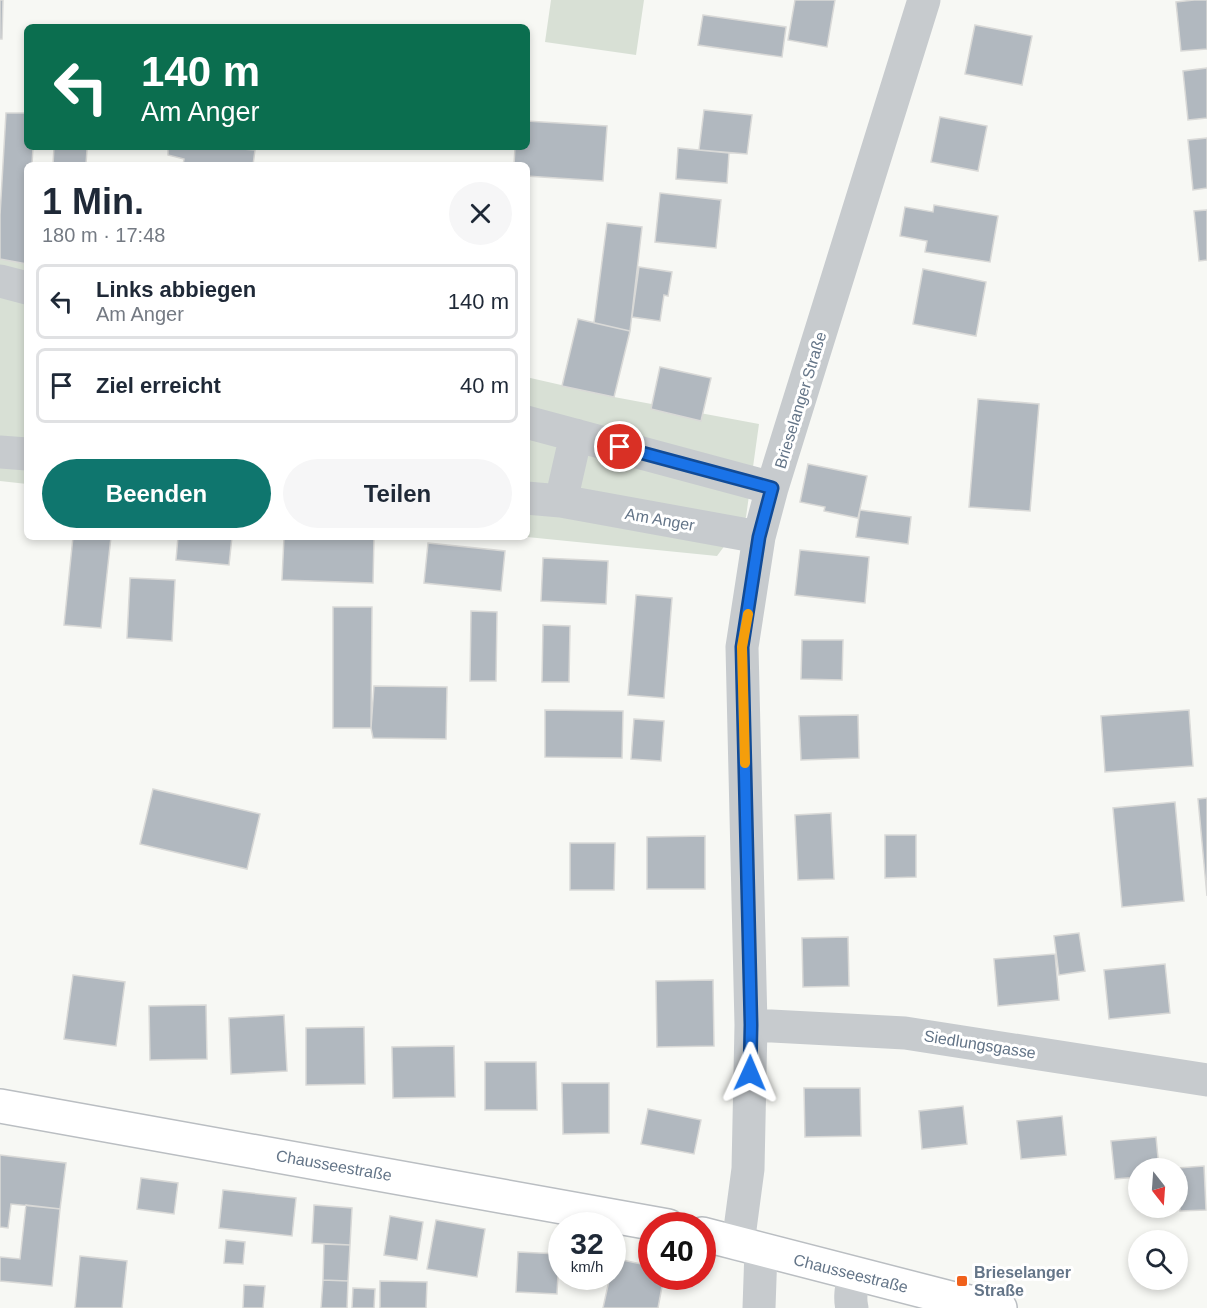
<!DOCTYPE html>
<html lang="de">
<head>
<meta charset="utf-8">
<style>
  body { margin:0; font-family:Helvetica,sans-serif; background:#f6f6f7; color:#1f2937; height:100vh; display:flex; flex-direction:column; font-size:22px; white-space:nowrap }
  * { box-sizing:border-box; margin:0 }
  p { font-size:20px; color:#747a83 }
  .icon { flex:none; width:33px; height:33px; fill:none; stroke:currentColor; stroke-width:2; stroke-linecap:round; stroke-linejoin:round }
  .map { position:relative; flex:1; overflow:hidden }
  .sheet { position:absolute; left:24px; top:162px; width:506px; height:378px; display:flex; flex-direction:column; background:#fff; border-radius:9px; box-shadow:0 3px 9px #0003 }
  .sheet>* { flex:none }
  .banner { position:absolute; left:24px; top:24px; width:506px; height:126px; border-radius:9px; box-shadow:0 3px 9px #0003; background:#0b6e4f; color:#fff; overflow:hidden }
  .needle { width:39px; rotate:163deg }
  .fabs { position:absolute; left:1128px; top:1158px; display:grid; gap:12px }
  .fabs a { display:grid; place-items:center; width:60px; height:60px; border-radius:50%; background:#fff; box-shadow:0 3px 9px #0003; font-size:30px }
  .speed { position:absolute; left:548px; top:1212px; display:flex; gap:12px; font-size:30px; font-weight:700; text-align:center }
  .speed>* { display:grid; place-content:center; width:78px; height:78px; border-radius:50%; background:#fff; box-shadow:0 3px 9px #0003; line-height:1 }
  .speed small { font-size:15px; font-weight:400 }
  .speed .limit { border:9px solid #d22; background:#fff; color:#111 }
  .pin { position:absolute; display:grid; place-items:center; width:51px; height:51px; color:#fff; margin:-26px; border:3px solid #fff; border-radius:50%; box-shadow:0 2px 6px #0007 }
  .me { position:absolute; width:66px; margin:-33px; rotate:1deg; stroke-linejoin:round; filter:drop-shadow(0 0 4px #0008) }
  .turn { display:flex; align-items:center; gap:21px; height:126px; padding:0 18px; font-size:27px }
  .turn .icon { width:78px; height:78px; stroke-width:2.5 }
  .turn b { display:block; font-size:42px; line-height:51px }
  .round { display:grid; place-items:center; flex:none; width:63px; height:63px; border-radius:32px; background:#f6f6f7 }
  .summary { display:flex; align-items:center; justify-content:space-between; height:102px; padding:0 18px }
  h1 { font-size:36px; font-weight:700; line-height:45px }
  .action { display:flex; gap:12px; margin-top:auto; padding:12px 18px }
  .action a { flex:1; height:69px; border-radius:36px; background:#0f766e; color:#fff; font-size:24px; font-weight:700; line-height:69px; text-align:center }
  .action a+a { background:#f6f6f7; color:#1f2937 }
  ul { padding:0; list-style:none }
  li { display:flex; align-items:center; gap:18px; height:75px; margin:0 12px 9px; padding:0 6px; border:3px solid #e0e1e3; border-radius:9px }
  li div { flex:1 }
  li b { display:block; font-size:22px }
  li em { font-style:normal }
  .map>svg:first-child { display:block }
  .green { fill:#d8e0d5 }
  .building { fill:#b1b8bf; stroke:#d9d9d7; stroke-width:1.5 }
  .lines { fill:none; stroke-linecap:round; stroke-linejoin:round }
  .major-casing { stroke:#babec2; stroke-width:36 }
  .minor { stroke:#c7cbce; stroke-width:33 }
  .major { stroke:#fff; stroke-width:33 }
  .route-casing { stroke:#114b97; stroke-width:15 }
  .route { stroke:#1a73e8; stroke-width:10 }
  .slow { stroke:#f59e0b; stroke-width:10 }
  .poi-dot { fill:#f0611c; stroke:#fff; stroke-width:2 }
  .labels { text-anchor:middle; stroke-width:6; stroke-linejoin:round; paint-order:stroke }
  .street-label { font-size:16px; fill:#647588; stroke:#fff }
  .poi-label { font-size:16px; font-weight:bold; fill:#647588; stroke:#fff; text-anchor:start }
</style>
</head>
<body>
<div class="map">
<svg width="1207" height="1308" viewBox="0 0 1207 1308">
  <rect width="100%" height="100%" fill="#f7f8f4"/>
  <!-- green -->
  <path class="green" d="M551 0H644L636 55 545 42Z
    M0 245 27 251V484L0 481Z
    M526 377 614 397 759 424 746 517 717 556 527 537Z"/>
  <!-- building -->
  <path class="building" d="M0 0H3L2 39H0Z
    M795 0H835L827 47 788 40Z
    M1194 0H1207V49L1181 51 1176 2Z
    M703 15 786 27 782 57 698 45Z
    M975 25 1032 36 1022 85 965 74Z
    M1207 68V118L1188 120 1183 71Z
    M704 110 752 115 747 154 699 150Z
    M6 113H27V147H33L32 165H27V264L0 259V215Z
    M940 117 987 126 978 171 931 162Z
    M526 121 607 126 603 181 526 176V165H514L515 147H526Z
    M1207 138V188L1193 190 1188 140Z
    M54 147 87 149 86 165H53Z
    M168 147H216L255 150 253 165H183L184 159 168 155Z
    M678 148 729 153 727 183 676 179Z
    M660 193 721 200 716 248 655 242Z
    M934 205 998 216 990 262 925 252 927 241 900 236 905 207 933 212Z
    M1207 210V260L1199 261 1194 211Z
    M607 223 642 227 630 331 594 323Z
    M639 267 672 272 668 296 664 295 660 321 632 317Z
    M923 269 986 282 976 336 913 324Z
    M578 319 630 331 614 397 562 386Z
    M660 367 711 378 701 421 651 409Z
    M978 399 1039 404 1030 511 969 507Z
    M808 464 867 476 858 518 824 511 825 507 800 502Z
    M860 510 911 517 908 544 856 537Z
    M73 537H111L101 628 64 625Z
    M178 537H232L229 565 176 560Z
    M284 537H374L373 583 282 580Z
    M428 543 505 551 501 591 424 583Z
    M800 550 869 557 865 603 795 595Z
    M543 558 608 561 606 604 541 601Z
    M130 578 175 580 172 641 127 638Z
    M636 595 672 598 664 698 628 695Z
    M333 607H372L371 728H333Z
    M471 611 497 612 496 681H470Z
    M543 625 570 626 569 682H542Z
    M802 640H843L842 680 801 679Z
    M374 686 447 687 446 739 373 738 371 728Z
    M545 710 623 711 622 758 545 757Z
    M1189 710 1193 766 1105 772 1101 716Z
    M858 715 859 758 801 760 799 716Z
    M634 719 664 721 661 761 631 759Z
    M153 789 260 814 247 869 140 844Z
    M1207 798V896L1198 799Z
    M1175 802 1184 901 1122 907 1113 808Z
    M831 813 834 879 798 880 795 815Z
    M885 835H916V877L885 878Z
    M705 836V889H647V837Z
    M570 843H615L614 890H570Z
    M1079 933 1085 971 1059 975 1054 936Z
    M848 937 849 986 803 987 802 938Z
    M1055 954 1059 1000 998 1006 994 959Z
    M1165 964 1170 1013 1109 1019 1104 970Z
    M73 975 125 982 116 1046 64 1039Z
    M713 980 714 1046 657 1047 656 981Z
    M206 1005 207 1059 150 1060 149 1006Z
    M284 1015 287 1071 231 1074 229 1018Z
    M364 1027 365 1084 306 1085V1028Z
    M454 1046 455 1097 393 1098 392 1047Z
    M485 1062H536L537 1110H485Z
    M562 1083H609V1133L563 1134Z
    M804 1088H860L861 1136 805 1137Z
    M963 1106 967 1144 922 1149 919 1111Z
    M648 1109 701 1120 694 1154 641 1144Z
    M1062 1116 1066 1155 1021 1159 1017 1121Z
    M1156 1137 1159 1168H1138V1177L1115 1179 1111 1141Z
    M0 1155 66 1163 60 1209 11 1204 8 1228 0 1227Z
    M1204 1166 1206 1210 1180 1211 1178 1168Z
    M141 1178 178 1183 174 1214 137 1209Z
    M223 1190 296 1198 292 1236 219 1228Z
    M26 1205 60 1209 52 1286 0 1281V1257L20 1259Z
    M314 1205 352 1208 350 1245 312 1243Z
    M390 1216 423 1222 417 1260 384 1255Z
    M436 1220 485 1229 477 1277 427 1269Z
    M226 1240 245 1242 243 1264 224 1263Z
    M324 1244 350 1245 348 1281 323 1280Z
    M518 1252 559 1254 557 1294 516 1292Z
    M80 1256 127 1261 122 1308H75Z
    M613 1258 651 1266V1276H664L658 1308H603L610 1276H612Z
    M323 1280 348 1281 347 1308H321Z
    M380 1281 427 1282 426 1308H380Z
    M244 1285 265 1286 263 1308H243Z
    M353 1288 375 1289 374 1308H352Z"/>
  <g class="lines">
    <!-- major casing -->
    <g class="major-casing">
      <path id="major" d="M0 1106 668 1226
        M702 1234 954 1299 1000 1308"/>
    </g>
    <!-- minor -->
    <path class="minor" d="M0 281 27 288
      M526 422 772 488
      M0 452 27 454
      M526 498 561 501 759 537
      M561 501 576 435
      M751 1025 905 1033 1207 1080
      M738 1244 748 1169 751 1025 742 647 759 537 772 488 924 0
      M759 1308 761 1250
      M852 1308C849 1297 852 1285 854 1274"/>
    <!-- major -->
    <use href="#major" class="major"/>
  </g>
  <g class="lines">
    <!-- route casing -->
    <g class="route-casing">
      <path id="route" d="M620 447 772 488 759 537 742 647 751 1025 750 1073"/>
    </g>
    <!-- route -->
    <use href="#route" class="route"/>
    <!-- slow -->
    <path class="slow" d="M745 763 742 647 748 614"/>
  </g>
  <!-- markers -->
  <rect class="poi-dot" x="956" y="1275" width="12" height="12" rx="3"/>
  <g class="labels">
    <!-- street labels -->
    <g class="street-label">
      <text transform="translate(800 400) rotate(-73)" y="6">Brieselanger Straße</text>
      <text transform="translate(660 519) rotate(10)" y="6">Am Anger</text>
      <text transform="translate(980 1044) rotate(9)" y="6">Siedlungsgasse</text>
      <text transform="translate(334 1165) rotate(10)" y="6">Chausseestraße</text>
      <text transform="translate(851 1273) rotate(14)" y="6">Chausseestraße</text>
    </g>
    <!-- poi labels -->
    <g class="poi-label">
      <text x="974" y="1278">Brieselanger<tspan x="974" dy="18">Straße</tspan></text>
    </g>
  </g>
</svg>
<div class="fabs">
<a><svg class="needle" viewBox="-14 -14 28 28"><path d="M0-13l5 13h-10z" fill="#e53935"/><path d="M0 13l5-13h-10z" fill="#747a83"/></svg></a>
<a><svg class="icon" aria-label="search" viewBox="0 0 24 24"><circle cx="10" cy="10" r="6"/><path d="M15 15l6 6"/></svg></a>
</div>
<div class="speed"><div>32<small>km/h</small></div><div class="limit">40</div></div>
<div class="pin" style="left:620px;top:447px;background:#d93025"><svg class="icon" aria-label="arrive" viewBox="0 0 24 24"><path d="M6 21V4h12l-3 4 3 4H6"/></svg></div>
<svg class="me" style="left:750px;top:1073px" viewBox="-20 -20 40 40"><path d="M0-17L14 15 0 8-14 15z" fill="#1a73e8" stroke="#fff" stroke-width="4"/></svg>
<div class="banner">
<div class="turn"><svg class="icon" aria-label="left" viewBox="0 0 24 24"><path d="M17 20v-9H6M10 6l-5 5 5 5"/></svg><div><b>140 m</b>Am Anger</div></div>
</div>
<section class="sheet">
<div class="summary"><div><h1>1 Min.</h1><p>180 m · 17:48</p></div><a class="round"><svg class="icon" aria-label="close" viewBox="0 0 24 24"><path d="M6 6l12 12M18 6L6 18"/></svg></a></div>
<ul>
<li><svg class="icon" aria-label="left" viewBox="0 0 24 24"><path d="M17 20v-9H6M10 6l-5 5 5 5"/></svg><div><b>Links abbiegen</b><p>Am Anger</p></div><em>140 m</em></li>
<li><svg class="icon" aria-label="arrive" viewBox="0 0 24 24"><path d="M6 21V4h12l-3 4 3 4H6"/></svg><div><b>Ziel erreicht</b></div><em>40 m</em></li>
</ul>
<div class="action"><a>Beenden</a><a>Teilen</a></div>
</section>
</div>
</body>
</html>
